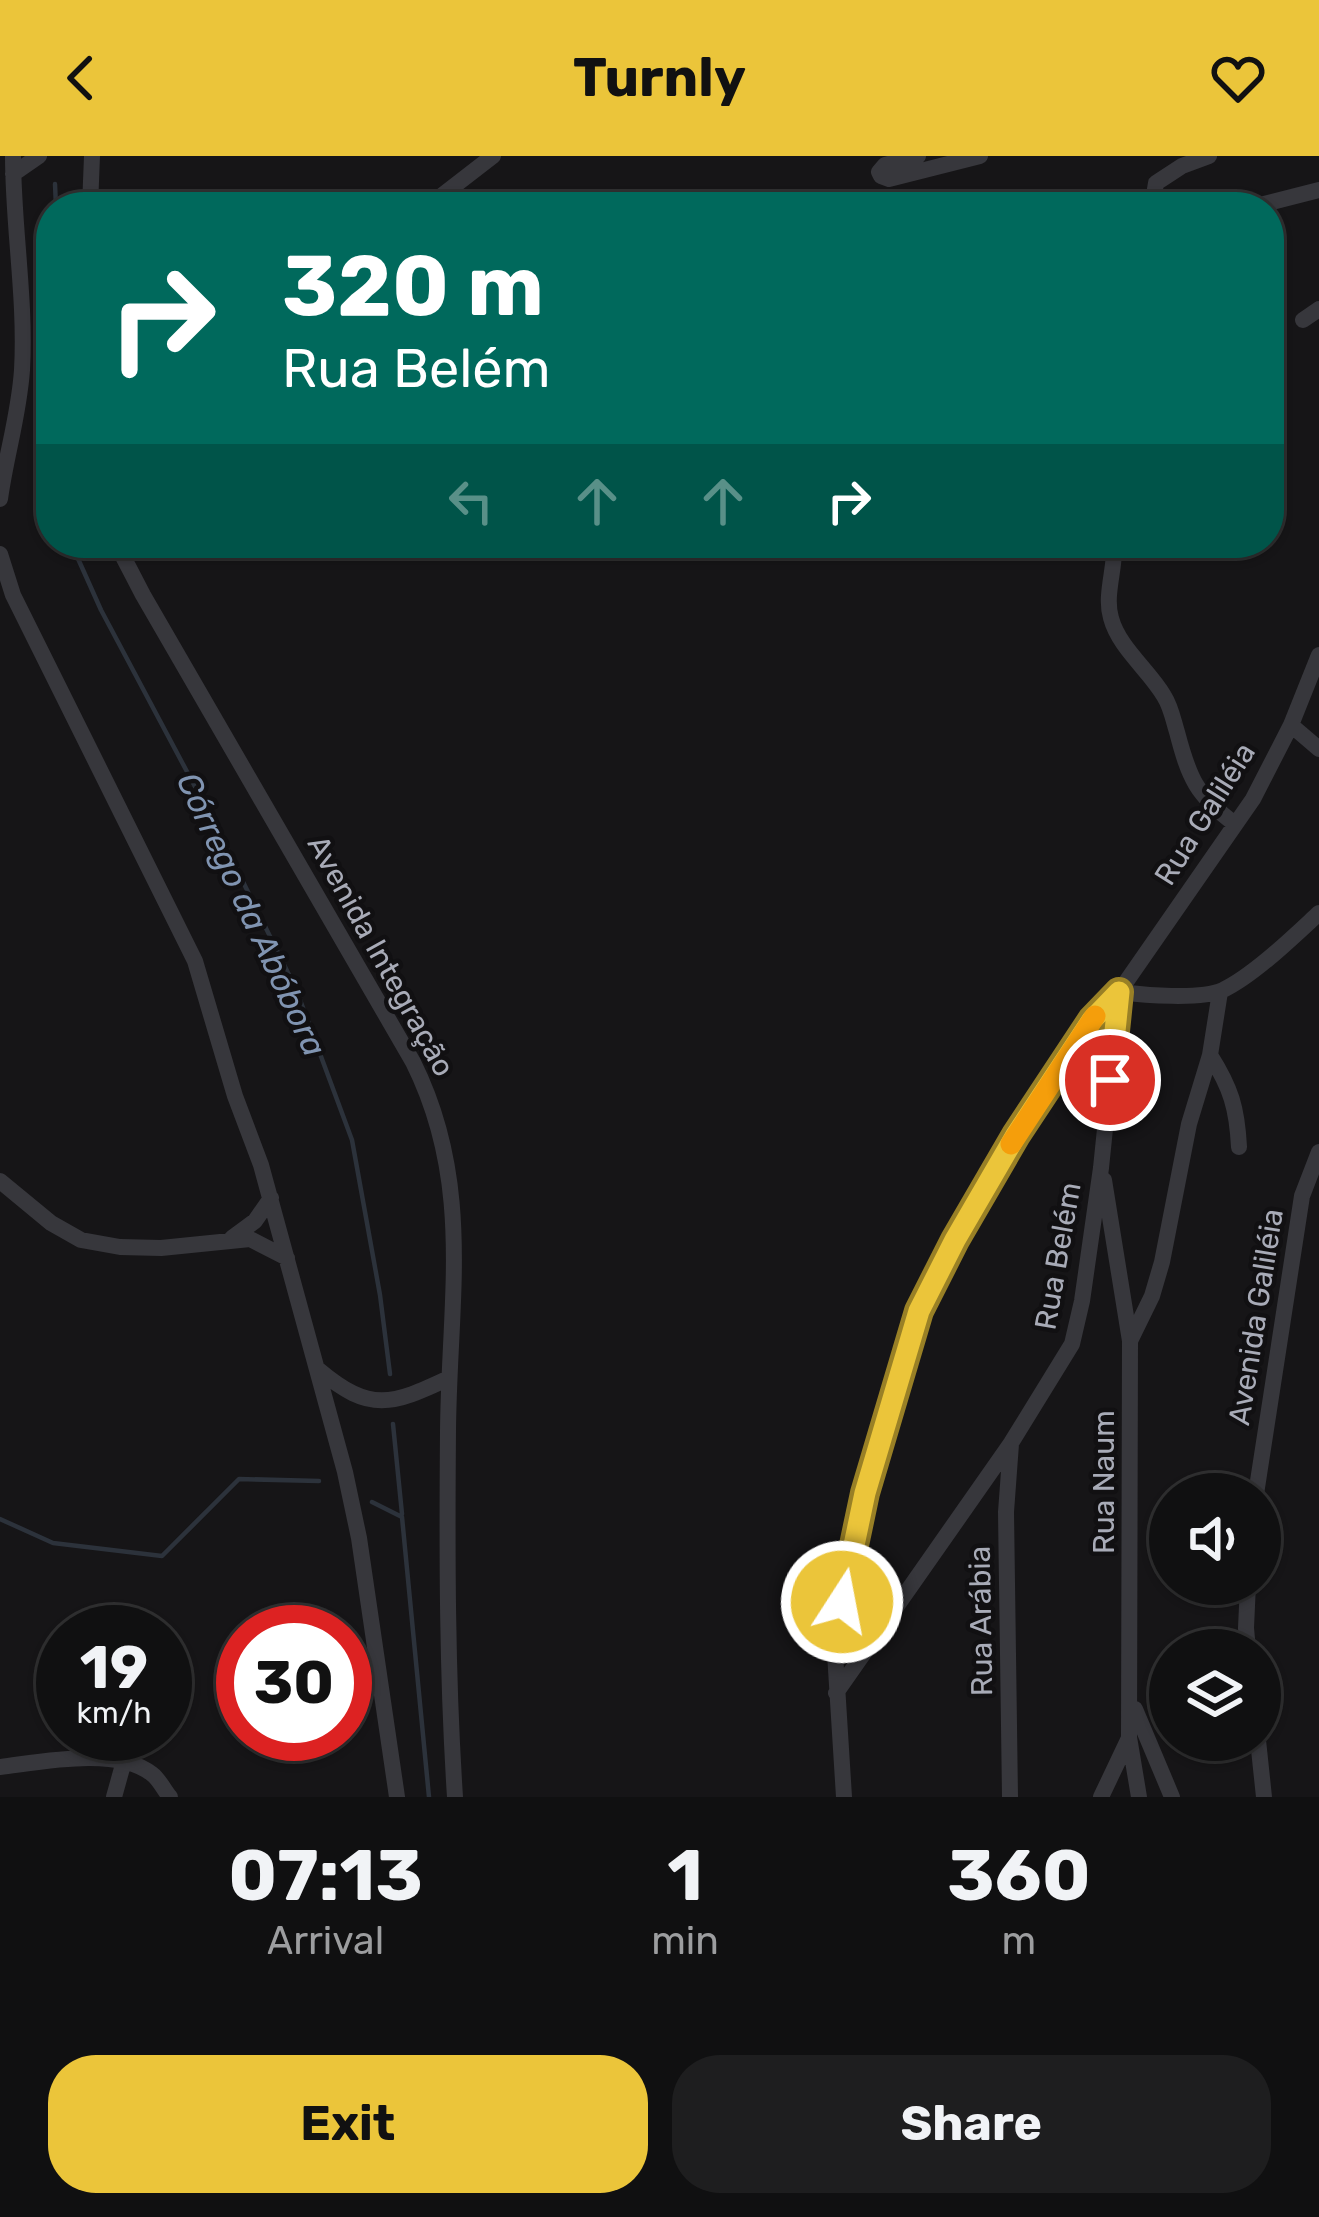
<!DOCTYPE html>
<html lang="en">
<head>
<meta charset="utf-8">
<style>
  body { margin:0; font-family:Rubik,sans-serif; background:#1e1e1f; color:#f1f3f6; height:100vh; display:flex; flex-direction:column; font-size:45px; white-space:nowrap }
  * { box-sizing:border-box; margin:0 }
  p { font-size:39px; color:#9c9d9f }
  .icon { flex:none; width:66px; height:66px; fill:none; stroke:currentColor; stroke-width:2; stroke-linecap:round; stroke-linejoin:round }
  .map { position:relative; height:1641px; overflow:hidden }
  .details { display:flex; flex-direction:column; background:#101011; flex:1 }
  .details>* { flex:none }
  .top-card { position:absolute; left:36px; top:36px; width:1248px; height:366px; border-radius:48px; box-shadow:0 3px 9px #0004,0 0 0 3px #303031; background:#00695c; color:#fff; overflow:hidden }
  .tools { position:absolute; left:1149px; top:1317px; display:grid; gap:24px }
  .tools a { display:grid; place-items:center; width:132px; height:132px; border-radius:50%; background:#101011; box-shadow:0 3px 9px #0004,0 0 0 3px #303031; font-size:60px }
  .speed { position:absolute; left:36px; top:1449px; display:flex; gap:24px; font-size:60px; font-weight:700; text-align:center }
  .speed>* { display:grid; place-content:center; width:156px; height:156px; border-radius:50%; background:#101011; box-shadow:0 3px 9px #0004,0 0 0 3px #303031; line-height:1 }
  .speed small { font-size:30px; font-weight:400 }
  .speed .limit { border:18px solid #d22; background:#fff; color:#111 }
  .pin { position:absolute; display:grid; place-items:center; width:102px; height:102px; color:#fff; margin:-51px; border:6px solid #fff; border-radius:50%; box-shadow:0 3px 12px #0007 }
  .me { position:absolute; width:132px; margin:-66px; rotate:11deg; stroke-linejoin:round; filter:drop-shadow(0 0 9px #0008) }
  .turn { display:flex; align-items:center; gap:42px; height:252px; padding:0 48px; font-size:54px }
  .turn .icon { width:156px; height:156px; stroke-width:2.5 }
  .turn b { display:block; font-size:84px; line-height:102px }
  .lanes { display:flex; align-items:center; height:114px; padding:0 48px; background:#0003; justify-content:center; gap:60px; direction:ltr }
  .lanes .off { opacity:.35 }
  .eta { display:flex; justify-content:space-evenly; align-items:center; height:204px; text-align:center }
  .eta b { font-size:72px; font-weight:700; line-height:84px }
  .primary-button { display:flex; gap:24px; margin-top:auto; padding:24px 48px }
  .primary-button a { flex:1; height:138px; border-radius:48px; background:#ebc53a; color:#111; font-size:48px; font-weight:700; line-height:138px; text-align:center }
  .primary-button a+a { background:#1e1e1f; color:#f1f3f6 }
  header { display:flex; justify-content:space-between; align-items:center; height:156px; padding:0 48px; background:#ebc53a; color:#111; font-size:54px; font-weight:700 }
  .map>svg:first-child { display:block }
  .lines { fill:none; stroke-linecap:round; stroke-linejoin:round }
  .stream { stroke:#2c323b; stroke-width:4.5 }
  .minor { stroke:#37373c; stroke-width:16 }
  .route-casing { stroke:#998026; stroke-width:30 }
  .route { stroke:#ebc53a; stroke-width:21 }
  .slow { stroke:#f59e0b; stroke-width:21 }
  .labels { text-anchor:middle; stroke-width:9; stroke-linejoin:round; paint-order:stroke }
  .street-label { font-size:30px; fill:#a8abb7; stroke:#111012 }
  .water-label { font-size:33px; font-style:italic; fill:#8094b1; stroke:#111012 }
</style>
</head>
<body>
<header><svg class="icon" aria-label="back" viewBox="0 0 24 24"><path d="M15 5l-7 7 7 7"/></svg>Turnly<svg class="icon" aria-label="heart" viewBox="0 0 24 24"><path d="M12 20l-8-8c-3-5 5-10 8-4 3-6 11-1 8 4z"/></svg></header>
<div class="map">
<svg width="1319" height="1641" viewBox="0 0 1319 1641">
  <rect width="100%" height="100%" fill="#161517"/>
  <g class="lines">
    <!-- stream -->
    <path class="stream" d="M55 28 56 51
      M71 387 101 454 209 657 296 833 352 984 380 1139 390 1218
      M393 1268 402 1358
      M372 1346 402 1361 429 1641
      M0 1363 53 1387 162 1400 239 1323 319 1325"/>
    <!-- minor -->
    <path class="minor" d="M918 0 885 9 879 16 881 20 889 23 980 0
      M13 18 39 0
      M90 51 92 0
      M427 51 493 0
      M1152 51 1156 27 1182 10 1209 0
      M1252 51 1319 34
      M1303 164 1319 153
      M0 343C6 299 19 259 22 214 26 143 13 71 13 0
      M116 387 143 439 413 906C474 1028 449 1144 448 1275 447 1397 447 1519 455 1641
      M1114 387C1116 411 1104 439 1111 462 1119 492 1149 514 1164 540 1171 551 1173 563 1177 576 1189 622 1196 639 1235 668
      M0 398 13 439 195 805 235 940 261 1009 345 1316 359 1382 397 1641
      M1291 569 1319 593
      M1119 836C1143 839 1201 844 1223 834 1254 819 1293 781 1319 757
      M1210 899C1231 932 1237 952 1239 991
      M1104 1024 1130 1185 1129 1581 1139 1641
      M0 1025 51 1067 81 1084 120 1091 161 1092 250 1083 287 1102
      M232 1082 255 1065 271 1042
      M1130 1185 1152 1140 1162 1106 1189 968 1210 899 1220 836
      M319 1214C370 1257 392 1249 449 1222
      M1256 1338 1302 1040 1319 996
      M1248 1428 1246 1472 1248 1494
      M836 1537 1011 1287 1072 1188 1082 1145 1101 1012 1119 836
      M1135 1553 1172 1641
      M1258 1584 1264 1641
      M0 1611C41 1606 117 1590 152 1618 159 1623 164 1634 170 1641
      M114 1641 124 1605
      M844 1641 835 1497 842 1446 865 1337 919 1155 955 1084 1016 979 1069 896 1092 864 1119 836 1253 643 1291 569 1319 499
      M1010 1641 1006 1356 1011 1288
      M1101 1641 1129 1582"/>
  </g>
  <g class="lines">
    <!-- route casing -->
    <g class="route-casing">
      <path id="route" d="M842 1446 865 1337 919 1155 955 1084 1016 979 1092 864 1119 836 1110 924"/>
    </g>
    <!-- route -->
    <use href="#route" class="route"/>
    <!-- slow -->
    <path class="slow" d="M1011 988 1095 860"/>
  </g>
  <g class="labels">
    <!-- street labels -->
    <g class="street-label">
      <text transform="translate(1205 658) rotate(-58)" y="10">Rua Galiléia</text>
      <text transform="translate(381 800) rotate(61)" y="10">Avenida Integração</text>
      <text transform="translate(1058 1100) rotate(-80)" y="10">Rua Belém</text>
      <text transform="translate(1256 1161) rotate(-81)" y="10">Avenida Galiléia</text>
      <text transform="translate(1104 1326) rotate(-90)" y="10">Rua Naum</text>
      <text transform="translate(981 1465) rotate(-91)" y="10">Rua Arábia</text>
    </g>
    <!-- water labels -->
    <g class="water-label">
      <text transform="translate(252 758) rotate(65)" y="12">Córrego da Abóbora</text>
    </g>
  </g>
</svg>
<div class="tools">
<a><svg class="icon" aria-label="sound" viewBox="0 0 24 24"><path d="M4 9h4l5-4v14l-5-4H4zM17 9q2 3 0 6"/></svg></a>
<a><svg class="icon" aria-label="layers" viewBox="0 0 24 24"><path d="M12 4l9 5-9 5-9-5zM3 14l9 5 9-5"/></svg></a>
</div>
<div class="speed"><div>19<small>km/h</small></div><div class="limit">30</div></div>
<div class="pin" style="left:1110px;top:924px;background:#d93025"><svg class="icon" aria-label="arrive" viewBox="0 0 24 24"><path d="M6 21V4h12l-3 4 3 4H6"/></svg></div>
<svg class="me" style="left:842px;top:1446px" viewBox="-20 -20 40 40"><circle r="17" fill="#ebc53a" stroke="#fff" stroke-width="3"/><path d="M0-11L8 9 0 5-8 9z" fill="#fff"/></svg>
<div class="top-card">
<div class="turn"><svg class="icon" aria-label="right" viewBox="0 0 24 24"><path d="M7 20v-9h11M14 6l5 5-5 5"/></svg><div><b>320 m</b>Rua Belém</div></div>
<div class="lanes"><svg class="icon off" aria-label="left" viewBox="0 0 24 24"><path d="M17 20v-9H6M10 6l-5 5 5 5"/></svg><svg class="icon off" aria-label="ahead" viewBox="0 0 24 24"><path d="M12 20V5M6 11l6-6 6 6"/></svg><svg class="icon off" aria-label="ahead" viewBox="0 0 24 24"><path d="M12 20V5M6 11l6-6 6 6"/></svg><svg class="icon" aria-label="right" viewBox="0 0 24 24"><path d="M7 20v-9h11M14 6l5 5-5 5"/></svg></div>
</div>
</div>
<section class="details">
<div class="eta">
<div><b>07:13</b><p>Arrival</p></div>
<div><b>1</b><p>min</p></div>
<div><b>360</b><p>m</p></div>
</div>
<div class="primary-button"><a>Exit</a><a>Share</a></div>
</section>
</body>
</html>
